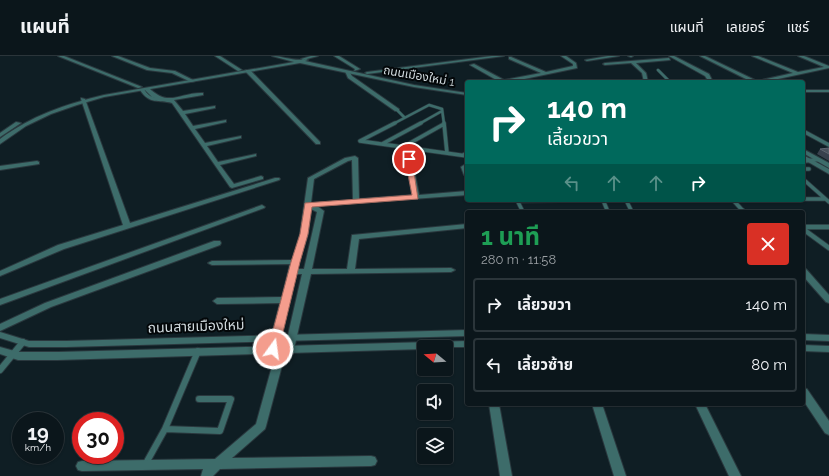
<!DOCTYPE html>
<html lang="th">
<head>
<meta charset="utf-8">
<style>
  body { margin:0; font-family:Raleway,"Noto Sans Thai",sans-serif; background:#192328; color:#f1f3f6; height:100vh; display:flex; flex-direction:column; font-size:15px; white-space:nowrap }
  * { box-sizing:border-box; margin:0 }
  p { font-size:13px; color:#9a9fa3 }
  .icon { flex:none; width:22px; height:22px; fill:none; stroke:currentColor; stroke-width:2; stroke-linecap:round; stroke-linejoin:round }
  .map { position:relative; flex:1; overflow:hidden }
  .sheet { position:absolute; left:465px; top:154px; width:340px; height:196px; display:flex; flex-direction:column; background:#0b161b; border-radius:4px; box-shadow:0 1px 3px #0004,0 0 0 1px #2b353a }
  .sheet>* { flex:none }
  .guide { position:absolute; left:465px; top:24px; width:340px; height:122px; border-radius:4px; box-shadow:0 1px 3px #0004,0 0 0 1px #2b353a; background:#00695c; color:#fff; overflow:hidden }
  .needle { width:26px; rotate:288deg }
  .fabs { position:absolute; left:417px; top:284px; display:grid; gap:8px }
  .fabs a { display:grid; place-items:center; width:36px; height:36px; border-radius:4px; background:#0b161b; box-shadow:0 1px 3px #0004,0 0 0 1px #2b353a; font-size:20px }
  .speed { position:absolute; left:12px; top:356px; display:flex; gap:8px; font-size:20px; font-weight:700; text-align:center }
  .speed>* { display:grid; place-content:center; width:52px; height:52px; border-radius:50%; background:#0b161b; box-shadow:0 1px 3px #0004,0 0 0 1px #2b353a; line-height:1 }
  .speed small { font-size:10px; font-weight:400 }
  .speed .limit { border:6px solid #d22; background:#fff; color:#111 }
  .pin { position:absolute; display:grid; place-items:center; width:34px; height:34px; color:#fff; margin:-17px; border:2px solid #fff; border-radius:50%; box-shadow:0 1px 4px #0007 }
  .me { position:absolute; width:44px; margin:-22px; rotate:14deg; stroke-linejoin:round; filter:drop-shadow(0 0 3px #0008) }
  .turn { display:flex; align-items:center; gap:14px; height:84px; padding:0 16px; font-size:18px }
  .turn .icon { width:52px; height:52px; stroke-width:2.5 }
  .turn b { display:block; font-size:28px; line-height:34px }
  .lanes { display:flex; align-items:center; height:38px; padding:0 16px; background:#0003; justify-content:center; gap:20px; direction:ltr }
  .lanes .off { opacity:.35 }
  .round { display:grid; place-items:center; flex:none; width:42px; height:42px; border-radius:4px; background:#192328 }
  .head { display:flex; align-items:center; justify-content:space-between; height:68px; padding:0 16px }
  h1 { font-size:24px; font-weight:700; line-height:30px; color:#1e9e55 }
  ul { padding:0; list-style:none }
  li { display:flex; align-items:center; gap:12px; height:54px; margin:0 8px 6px; padding:0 8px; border:2px solid #2b353a; border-radius:4px }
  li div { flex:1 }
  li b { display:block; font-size:15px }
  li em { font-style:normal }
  header { display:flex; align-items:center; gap:24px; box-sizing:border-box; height:56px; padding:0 20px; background:#0b161b; border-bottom:1px solid #2b353a }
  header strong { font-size:19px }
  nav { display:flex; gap:22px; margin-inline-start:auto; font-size:14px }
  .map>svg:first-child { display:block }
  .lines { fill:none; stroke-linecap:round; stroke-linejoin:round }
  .service-far3-casing { stroke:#2a383e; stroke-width:3.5 }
  .service-far2-casing { stroke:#2a383e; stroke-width:5 }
  .service-far1-casing { stroke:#2a383e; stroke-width:6 }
  .service-casing { stroke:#2a383e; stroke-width:8 }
  .minor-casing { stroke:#2a383e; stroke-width:2 }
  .tertiary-casing { stroke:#2a383e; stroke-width:2 }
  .service-far3 { stroke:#3d6c6a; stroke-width:2.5 }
  .service-far2 { stroke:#3d6c6a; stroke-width:3.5 }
  .service-far1 { stroke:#3d6c6a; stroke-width:4.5 }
  .service { stroke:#3d6c6a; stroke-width:6 }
  .minor { fill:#3d6c6a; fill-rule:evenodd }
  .tertiary { fill:#3d6c6a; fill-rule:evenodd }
  .wall { fill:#39414d }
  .building { fill:#4a525d; stroke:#5f6771 }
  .route { fill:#f49d8d; stroke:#9f665c }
  .labels { text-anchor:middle; stroke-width:4; stroke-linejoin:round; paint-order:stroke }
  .far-street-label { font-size:12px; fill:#d1dade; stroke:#030709 }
  .street-label { font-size:14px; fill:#d1dade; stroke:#030709 }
</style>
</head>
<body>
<header>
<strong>แผนที่</strong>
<nav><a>แผนที่</a><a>เลเยอร์</a><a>แชร์</a></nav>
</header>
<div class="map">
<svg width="829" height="420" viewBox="0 0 829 420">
  <rect width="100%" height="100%" fill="#0f1e24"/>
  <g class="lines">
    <!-- service-far3 casing -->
    <g class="service-far3-casing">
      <path id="service-far3" d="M658 14 670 26
        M397 54 404 61
        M393 68 429 49 442 53 444 68
        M419 68 442 55"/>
    </g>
    <!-- service-far2 casing -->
    <g class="service-far2-casing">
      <path id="service-far2" d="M395 67 360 85 467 100
        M444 67 447 97
        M803 75 829 89
        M382 88 421 67
        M403 91 444 68
        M803 113H809
        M803 123 829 146
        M803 143H825
        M517 144 523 156
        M603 144 608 156
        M626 144 632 156
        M733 144 744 156
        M518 145 603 144"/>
    </g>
    <!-- service-far1 casing -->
    <g class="service-far1-casing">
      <path id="service-far1" d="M522 155 523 156
        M607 155 608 156
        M631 155 632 156
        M743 155 744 156
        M803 171H829
        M803 173 829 192"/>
    </g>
    <!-- service casing -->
    <g class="service-casing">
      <path id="service" d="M0 314 23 286
        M165 373 220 375 231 343H199
        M145 409 165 373 198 295"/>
    </g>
    <!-- minor casing -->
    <g class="minor-casing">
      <path id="minor" d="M58 0H64L142 31 138 32Z
        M112 0H118L150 12 175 15 195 25 191 26 172 17 147 14Z
        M215 0H220L242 14 238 15Z
        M311 0H318L303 4 301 3Z
        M334 0H339L360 13 354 15 355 13Z
        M492 0H504L367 18 365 17 367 16Z
        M561 0H566L576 7 577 12 510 26H500L470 9 474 8 504 24 541 17 509 3V1H511L546 16 573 10V8Z
        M608 0H619L587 5 585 4Z
        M628 0H633L631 1Z
        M700 0H705L757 25 793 17 752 0H758L798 16 824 11 798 0H804L829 10V12L764 26H752Z
        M669 2 670 4 636 7 646 17 648 26H644L642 17 631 7 605 9 603 8 605 7Z
        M246 14H250L320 86V88H316L246 16Z
        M345 15H349L352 20 399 53V55H395L348 22Z
        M145 32H149C169 52 180 36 203 37V39L174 44 183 55 215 50V52L185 58 193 70 226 64V66L195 73 205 87 241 80V82L207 90 218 106 256 98V100L220 109 234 128 261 120 263 121V123L232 132 230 131 172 47C158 43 150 49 140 34V33H144C147 38 150 41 156 42L152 41 145 34Z
        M81 42 85 43 130 167 275 122H279L280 123 279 124 64 193 0 220V215L58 189 123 169 81 43Z
        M465 96H467V100L462 98Z
        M355 100 358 102 359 143 412 139 406 103 409 101 412 103 419 139 467 135V139L317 150 324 155 312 213H347L352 179 467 168V172L359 183 355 213 451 212 455 214 451 216 311 218 294 293 283 306 266 370 265 373 232 402 371 400 375 401 377 405 375 409 371 410 220 413 213 420H201L203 413 82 415 78 414 76 410 78 406 82 405 215 403 256 368 274 303 273 302 268 293 280 247 217 248 213 245 217 242 282 241 290 208 212 209 208 207 212 205 292 204 300 178 308 122 345 102ZM352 104 353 144 311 147 314 123 348 105ZM311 153 317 156 304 213H297L308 178ZM296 218H302L285 292 280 297 278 293Z
        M819 102 822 104 821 105 803 107V103Z
        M37 105 39 106V108L0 114V110Z
        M464 109 467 111V121L464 119 461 111Z
        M262 149 265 151 264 152 0 249V243Z
        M214 185H220L221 187 220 189 51 251 0 275V268L45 247Z
        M803 213H806L829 239V247L826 246 803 220Z
        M803 332 807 333 829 365V379L825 377 803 344Z
        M489 348H499L512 420H500Z
        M592 348H602L626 420H614Z
        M695 348H705L741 420H729Z"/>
    </g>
    <!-- tertiary casing -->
    <g class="tertiary-casing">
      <path id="tertiary" d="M272 0C283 0 295 6 306 3L308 4 305 5 414 29 467 37V39L414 31 300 7 104 41 77 49 51 58 26 70 0 88V83C31 60 66 48 104 39L294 6Z
        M669 0H674L709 18 713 26H709L705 20Z
        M803 34H829V36H803Z
        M16 66 21 67 0 81V77Z
        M803 93 829 107V112L803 97Z
        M803 99 829 113V118L803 103Z
        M467 274V280L66 291H29L0 282V276L29 285H66Z
        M803 278 829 279V285L803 284Z
        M467 285V291H424V293L58 304H18L0 298V291L18 296H58Z
        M803 289 829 290V296L803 295Z"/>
    </g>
    <!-- service-far3 -->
    <use href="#service-far3" class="service-far3"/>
    <!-- service-far2 -->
    <use href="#service-far2" class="service-far2"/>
    <!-- service-far1 -->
    <use href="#service-far1" class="service-far1"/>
    <!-- service -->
    <use href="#service" class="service"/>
    <!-- minor -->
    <use href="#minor" class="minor"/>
    <!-- tertiary -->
    <use href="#tertiary" class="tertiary"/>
  </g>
  <!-- wall -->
  <path class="wall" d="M829 92V105L817 98 820 93Z"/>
  <!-- building -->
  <path class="building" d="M829 92V98L820 93Z"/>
  <!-- route -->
  <path class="route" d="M409 101 412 103 418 143 312 151 308 178 300 206 279 293 273 297 269 296 268 293 291 206 300 178 305 147 412 139 405 103Z"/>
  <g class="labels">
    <!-- far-street labels -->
    <g class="far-street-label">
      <text transform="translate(419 20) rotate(10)" y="4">ถนนเมืองใหม่ 1</text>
    </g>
    <!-- street labels -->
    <g class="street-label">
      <text transform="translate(196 270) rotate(-2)" y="5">ถนนสายเมืองใหม่</text>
    </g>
  </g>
</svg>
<div class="fabs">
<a><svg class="needle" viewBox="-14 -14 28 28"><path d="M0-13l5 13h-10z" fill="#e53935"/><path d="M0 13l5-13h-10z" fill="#9a9fa3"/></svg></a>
<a><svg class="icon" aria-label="sound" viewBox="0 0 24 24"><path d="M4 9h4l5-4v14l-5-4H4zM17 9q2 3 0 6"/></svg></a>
<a><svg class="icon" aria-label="layers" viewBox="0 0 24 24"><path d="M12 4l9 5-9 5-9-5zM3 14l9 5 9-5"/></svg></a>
</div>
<div class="speed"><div>19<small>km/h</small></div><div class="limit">30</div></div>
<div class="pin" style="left:409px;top:103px;background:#d93025"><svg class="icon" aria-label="arrive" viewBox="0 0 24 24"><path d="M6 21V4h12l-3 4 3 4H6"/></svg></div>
<svg class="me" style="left:273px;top:293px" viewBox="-20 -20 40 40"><circle r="17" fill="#f49d8d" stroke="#fff" stroke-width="3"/><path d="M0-11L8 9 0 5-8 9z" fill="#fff"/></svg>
<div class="guide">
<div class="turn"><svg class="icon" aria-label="right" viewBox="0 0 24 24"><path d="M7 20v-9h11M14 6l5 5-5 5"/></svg><div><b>140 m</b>เลี้ยวขวา</div></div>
<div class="lanes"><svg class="icon off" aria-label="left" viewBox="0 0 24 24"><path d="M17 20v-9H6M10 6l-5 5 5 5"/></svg><svg class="icon off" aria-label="ahead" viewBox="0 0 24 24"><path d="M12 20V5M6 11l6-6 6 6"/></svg><svg class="icon off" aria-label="ahead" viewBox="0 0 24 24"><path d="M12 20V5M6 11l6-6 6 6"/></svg><svg class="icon" aria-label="right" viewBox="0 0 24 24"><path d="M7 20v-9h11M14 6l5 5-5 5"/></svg></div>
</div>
<section class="sheet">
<div class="head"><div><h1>1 นาที</h1><p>280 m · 11:58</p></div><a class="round" style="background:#d93025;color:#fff"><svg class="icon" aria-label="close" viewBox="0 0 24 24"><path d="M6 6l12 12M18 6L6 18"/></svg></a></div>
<ul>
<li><svg class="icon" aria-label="right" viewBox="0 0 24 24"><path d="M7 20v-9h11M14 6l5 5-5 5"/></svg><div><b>เลี้ยวขวา</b></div><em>140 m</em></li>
<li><svg class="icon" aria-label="left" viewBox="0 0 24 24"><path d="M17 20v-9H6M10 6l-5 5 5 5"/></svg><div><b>เลี้ยวซ้าย</b></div><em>80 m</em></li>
</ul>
</section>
</div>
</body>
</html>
